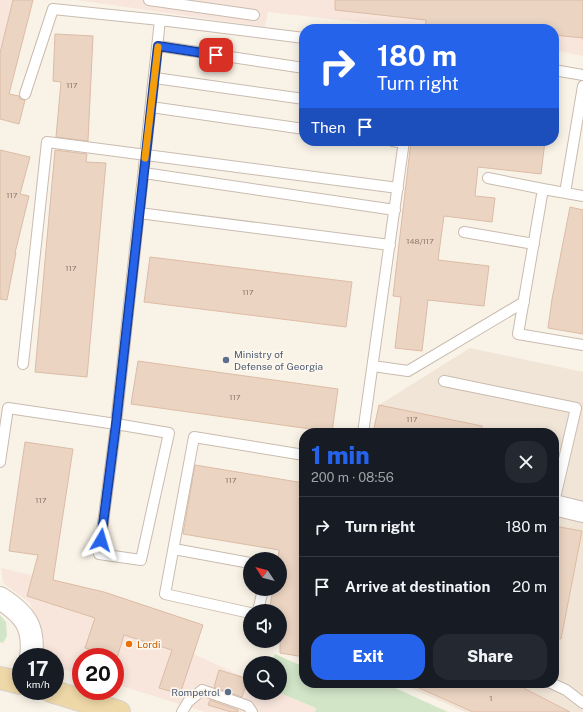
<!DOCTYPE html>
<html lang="en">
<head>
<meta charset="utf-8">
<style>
  body { margin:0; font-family:"Public Sans",sans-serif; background:#242831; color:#f1f3f6; height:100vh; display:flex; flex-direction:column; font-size:15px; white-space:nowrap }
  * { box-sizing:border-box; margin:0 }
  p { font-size:13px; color:#9ea1a6 }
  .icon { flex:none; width:22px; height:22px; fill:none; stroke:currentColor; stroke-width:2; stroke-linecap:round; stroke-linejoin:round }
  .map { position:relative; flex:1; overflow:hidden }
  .side { position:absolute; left:299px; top:428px; width:260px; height:260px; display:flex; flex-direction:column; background:#171b24; border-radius:16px; box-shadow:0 2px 10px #0003 }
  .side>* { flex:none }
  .banner { position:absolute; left:299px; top:24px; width:260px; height:122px; border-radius:16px; box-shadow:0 2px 10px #0003; background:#2563eb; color:#fff; overflow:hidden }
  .needle { width:26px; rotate:306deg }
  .buttons { position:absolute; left:243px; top:552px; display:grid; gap:8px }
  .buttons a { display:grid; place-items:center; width:44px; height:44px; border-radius:50%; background:#171b24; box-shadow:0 2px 10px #0003; font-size:20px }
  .speed { position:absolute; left:12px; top:648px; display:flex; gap:8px; font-size:20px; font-weight:700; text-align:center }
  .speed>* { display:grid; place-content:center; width:52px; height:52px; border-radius:50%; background:#171b24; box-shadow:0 2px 10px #0003; line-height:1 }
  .speed small { font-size:10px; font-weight:400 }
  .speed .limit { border:6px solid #d22; background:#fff; color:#111 }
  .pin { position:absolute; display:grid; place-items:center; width:34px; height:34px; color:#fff; margin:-17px; border-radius:8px; box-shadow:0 2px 6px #0006 }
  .me { position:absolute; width:44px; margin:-22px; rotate:7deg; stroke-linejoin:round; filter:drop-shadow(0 0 3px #0008) }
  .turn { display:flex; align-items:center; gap:14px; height:84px; padding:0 12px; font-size:18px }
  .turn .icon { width:52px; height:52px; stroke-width:2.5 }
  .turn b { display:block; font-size:28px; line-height:34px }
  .then { display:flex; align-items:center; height:38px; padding:0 12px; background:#0003; gap:8px; font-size:15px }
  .round { display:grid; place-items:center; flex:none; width:42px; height:42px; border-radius:16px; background:#242831 }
  .headline { display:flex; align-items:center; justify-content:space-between; height:68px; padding:0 12px }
  h1 { font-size:24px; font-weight:800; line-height:30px; color:#2563eb }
  .cta { display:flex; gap:8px; margin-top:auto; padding:8px 12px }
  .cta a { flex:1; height:46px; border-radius:16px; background:#2563eb; color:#fff; font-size:16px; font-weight:800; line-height:46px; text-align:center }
  .cta a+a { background:#242831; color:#f1f3f6 }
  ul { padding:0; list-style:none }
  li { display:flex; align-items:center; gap:12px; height:60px; padding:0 12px; border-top:1px solid #363941 }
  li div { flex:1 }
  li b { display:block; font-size:15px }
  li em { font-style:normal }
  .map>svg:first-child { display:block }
  .residential { fill:#f0e5d7 }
  .commercial { fill:#f8e6dc }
  .green { fill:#d2e5c7 }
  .building { fill:#ebd4c2; stroke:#dcbca5 }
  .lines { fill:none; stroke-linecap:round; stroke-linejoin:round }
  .lane-casing { stroke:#cabbaf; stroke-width:12 }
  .street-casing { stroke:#cabbaf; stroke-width:22 }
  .secondary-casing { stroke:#ccbcad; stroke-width:24 }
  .primary-casing { stroke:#d7d1ce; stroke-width:24 }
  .lane { stroke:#fff; stroke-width:10 }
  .street { stroke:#fff; stroke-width:20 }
  .secondary { stroke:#fff; stroke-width:22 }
  .primary { stroke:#efd8a8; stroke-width:22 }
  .route-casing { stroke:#184099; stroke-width:10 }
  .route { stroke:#2563eb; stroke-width:7 }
  .slow { stroke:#f59e0b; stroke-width:7 }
  .service-dot { fill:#5c6f8a; stroke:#fdf7ed; stroke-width:1.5 }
  .food-dot { fill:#e8710a; stroke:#fdf7ed; stroke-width:1.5 }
  .labels { text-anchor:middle; stroke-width:3.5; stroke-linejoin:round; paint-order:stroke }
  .number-label { font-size:8px; fill:#8f7a6c }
  .service-label { font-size:10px; fill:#4e5e75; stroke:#fdf7ed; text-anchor:start }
  .food-label { font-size:10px; fill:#c56008; stroke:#fdf7ed; text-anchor:start }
</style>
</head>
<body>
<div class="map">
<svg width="583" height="712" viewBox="0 0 583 712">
  <rect width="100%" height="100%" fill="#f9f3e7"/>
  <!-- residential -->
  <path class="residential" d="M470 348 583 372V506L554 499V433H373L379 405Z
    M554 514 583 520V712H465L399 683H554Z"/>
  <!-- commercial -->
  <path class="commercial" d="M0 0H13L0 53Z
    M77 0H583V56L554 50V29H421L268 12 265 27Z
    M1 568 104 592 203 625 194 654 250 680V693H280L316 708 315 712H205L115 684V657H81V674L55 667V657H47L30 603 3 583Z"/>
  <!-- green -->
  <path class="green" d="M0 615 6 622 7 636 3 643 0 642Z
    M275 654 304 667V683H384L448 712H315L316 708 280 693V663H271Z"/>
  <!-- building -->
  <path class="building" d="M13 0H33L9 94 19 96 20 99 25 100 19 124 0 119V53Z
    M335 0H583V38L554 35V29H498L467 25 466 29H425L426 20 335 10Z
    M55 34 93 36 88 141 56 137 61 82 53 81Z
    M411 141H545L541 174 478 167 475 196 495 198 492 222 444 216 438 260 489 266 484 306 428 300 422 351 395 348 401 297 393 296Z
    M0 150 30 157 20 194 29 196 15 253H16L7 300 0 299Z
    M55 150 87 154 86 162 106 163 87 377 35 372Z
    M570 207 583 210V334L548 328 552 299Z
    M150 257 352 282 346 327 144 302Z
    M138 361 338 389 332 432 131 404Z
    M379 405 482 426 481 433H373Z
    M25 442 73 449 53 580 104 592 203 625 180 694 159 688 172 650 124 635 117 658 85 648 95 618 27 596 38 555 9 551Z
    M195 465 304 483V657L280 653V611H269L273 589H280V559H278L279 550 183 534Z
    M554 526 582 531 561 639 554 638Z
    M219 670 248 679 242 697 214 687Z
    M408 683H514L570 712H473Z
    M210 700 238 710V712H231L208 705Z"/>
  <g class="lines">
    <!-- lane casing -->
    <g class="lane-casing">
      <path id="lane" d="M149 0 254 15
        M158 46 304 68
        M554 70 583 75
        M155 78 304 99
        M25 94 53 9 160 20 304 38
        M151 107 304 129
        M393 141 404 143
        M144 173 395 210
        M488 178 543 189
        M565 193 583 86
        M583 196 543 189 518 334 583 345
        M139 213 390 245
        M464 232 534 244
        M23 364 47 142 398 188
        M373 366 408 371 524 302
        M444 381 576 408 554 502
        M116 424 169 433 141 560 99 554Z
        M363 433 404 141
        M0 462 8 408 116 424 160 20
        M174 549 250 563
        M258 611 263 589
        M250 613 165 594 194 437 304 455
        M551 683 566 690 583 703
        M182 712 188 702 202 690 248 706 252 712"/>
    </g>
    <!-- street casing -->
    <g class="street-casing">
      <path id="street" d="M554 505 583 512"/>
    </g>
    <!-- secondary casing -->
    <g class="secondary-casing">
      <path id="secondary" d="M0 598C25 614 35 627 31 657"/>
    </g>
    <!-- primary casing -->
    <g class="primary-casing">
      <path id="primary" d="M0 678 21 683
        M51 691 119 712"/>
    </g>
    <!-- lane -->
    <use href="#lane" class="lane"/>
    <!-- street -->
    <use href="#street" class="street"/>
    <!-- secondary -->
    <use href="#secondary" class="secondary"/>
    <!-- primary -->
    <use href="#primary" class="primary"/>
  </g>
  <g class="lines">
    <!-- route casing -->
    <g class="route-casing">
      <path id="route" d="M101 540 116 424 158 46 216 55"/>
    </g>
    <!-- route -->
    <use href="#route" class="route"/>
    <!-- slow -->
    <path class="slow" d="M145 158 158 47"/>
  </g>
  <!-- markers -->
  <g class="service-dot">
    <circle cx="226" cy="360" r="4"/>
    <circle cx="228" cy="692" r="4"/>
  </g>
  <circle class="food-dot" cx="129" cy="644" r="4"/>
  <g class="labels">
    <!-- number labels -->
    <g class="number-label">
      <text x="72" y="88">117</text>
      <text x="12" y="198">117</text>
      <text x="420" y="244">148/117</text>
      <text x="71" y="271">117</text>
      <text x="248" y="295">117</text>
      <text x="235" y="400">117</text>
      <text x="412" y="422">117</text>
      <text x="231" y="483">117</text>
      <text x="41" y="503">117</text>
      <text x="491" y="701">1</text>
    </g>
    <!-- service labels -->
    <g class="service-label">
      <text x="234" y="358">Ministry of<tspan x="234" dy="12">Defense of Georgia</tspan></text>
      <text x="220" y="696" text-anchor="end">Rompetrol</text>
    </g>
    <!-- food labels -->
    <g class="food-label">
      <text x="137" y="648">Lordi</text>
    </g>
  </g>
</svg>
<div class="buttons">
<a><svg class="needle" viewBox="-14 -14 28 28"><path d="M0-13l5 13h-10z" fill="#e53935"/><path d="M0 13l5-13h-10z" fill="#9ea1a6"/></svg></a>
<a><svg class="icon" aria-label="sound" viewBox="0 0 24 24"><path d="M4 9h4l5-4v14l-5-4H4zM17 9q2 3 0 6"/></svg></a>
<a><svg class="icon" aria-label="search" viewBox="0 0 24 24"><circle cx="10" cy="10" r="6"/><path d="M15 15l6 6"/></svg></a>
</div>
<div class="speed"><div>17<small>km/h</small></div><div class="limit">20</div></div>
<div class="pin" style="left:216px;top:55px;background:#d93025"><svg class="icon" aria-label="arrive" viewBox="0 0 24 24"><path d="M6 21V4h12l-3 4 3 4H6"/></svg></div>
<svg class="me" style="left:101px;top:540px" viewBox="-20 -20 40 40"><path d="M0-17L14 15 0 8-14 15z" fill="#2563eb" stroke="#fff" stroke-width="4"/></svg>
<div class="banner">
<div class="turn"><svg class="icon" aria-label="right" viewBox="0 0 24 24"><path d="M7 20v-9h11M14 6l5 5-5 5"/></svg><div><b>180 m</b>Turn right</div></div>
<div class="then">Then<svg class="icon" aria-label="arrive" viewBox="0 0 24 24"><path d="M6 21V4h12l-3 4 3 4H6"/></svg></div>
</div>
<section class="side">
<div class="headline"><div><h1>1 min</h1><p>200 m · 08:56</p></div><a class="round"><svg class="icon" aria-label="close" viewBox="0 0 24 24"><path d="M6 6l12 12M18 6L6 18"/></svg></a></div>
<ul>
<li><svg class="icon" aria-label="right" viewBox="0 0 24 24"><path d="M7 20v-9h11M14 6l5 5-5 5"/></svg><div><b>Turn right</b></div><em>180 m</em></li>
<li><svg class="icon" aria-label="arrive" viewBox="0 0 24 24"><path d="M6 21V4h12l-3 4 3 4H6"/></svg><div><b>Arrive at destination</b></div><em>20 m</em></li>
</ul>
<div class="cta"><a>Exit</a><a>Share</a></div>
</section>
</div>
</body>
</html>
